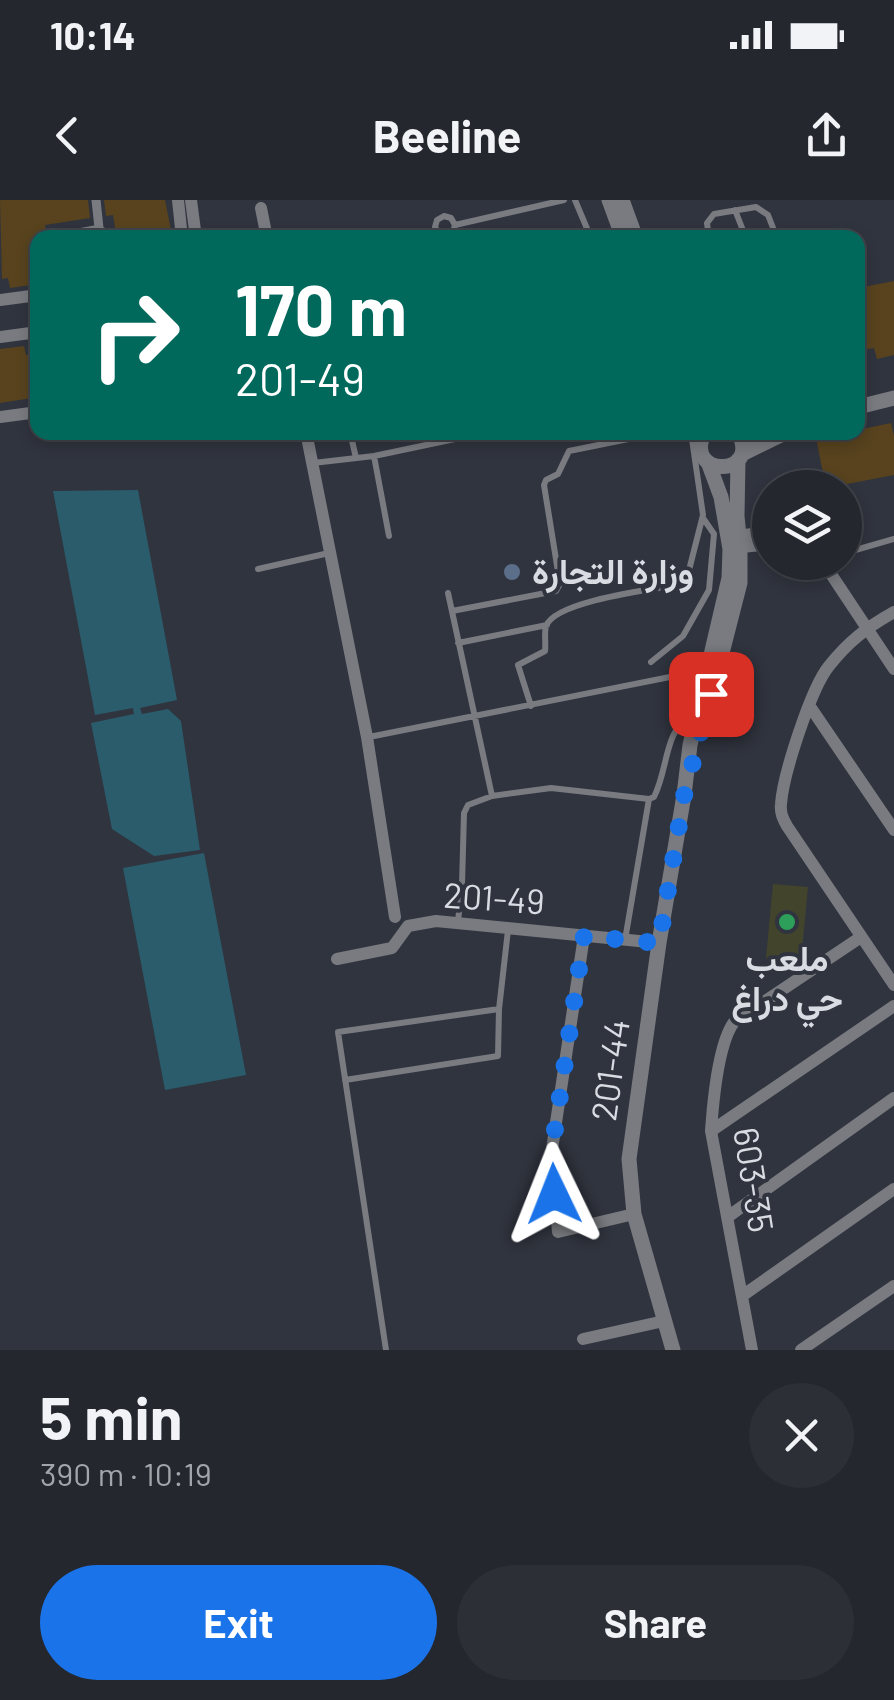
<!DOCTYPE html>
<html lang="en">
<head>
<meta charset="utf-8">
<style>
  body { margin:0; font-family:Barlow,Vazirmatn,sans-serif; background:#2c2f36; color:#f1f3f6; height:100vh; display:flex; flex-direction:column; font-size:38px; white-space:nowrap }
  * { box-sizing:border-box; margin:0 }
  p { font-size:32px; color:#a3a5aa }
  .icon { flex:none; width:55px; height:55px; fill:none; stroke:currentColor; stroke-width:2; stroke-linecap:round; stroke-linejoin:round }
  .map { position:relative; height:1150px; overflow:hidden }
  .side { display:flex; flex-direction:column; background:#24272e; flex:1 }
  .side>* { flex:none }
  .top-card { position:absolute; left:30px; top:30px; width:835px; height:210px; border-radius:20px; box-shadow:0 5px 15px #0003,0 0 0 2px #41444a; background:#00695c; color:#fff; overflow:hidden }
  .fabs { position:absolute; left:752px; top:270px; display:grid; gap:20px }
  .fabs a { display:grid; place-items:center; width:110px; height:110px; border-radius:50%; background:#24272e; box-shadow:0 5px 15px #0003,0 0 0 2px #41444a; font-size:50px }
  .pin { position:absolute; display:grid; place-items:center; width:85px; height:85px; color:#fff; margin:-42px; border-radius:20px; box-shadow:0 5px 15px #0006 }
  .me { position:absolute; width:110px; margin:-55px; rotate:358deg; stroke-linejoin:round; filter:drop-shadow(0 0 8px #0008) }
  .turn { display:flex; align-items:center; gap:35px; height:210px; padding:0 40px; font-size:45px }
  .turn .icon { width:130px; height:130px; stroke-width:2.5 }
  .turn b { display:block; font-size:70px; line-height:85px }
  .round { display:grid; place-items:center; flex:none; width:105px; height:105px; border-radius:52px; background:#2c2f36 }
  .headline { display:flex; align-items:center; justify-content:space-between; height:170px; padding:0 40px }
  h1 { font-size:60px; font-weight:700; line-height:75px }
  .action { display:flex; gap:20px; margin-top:auto; padding:20px 40px }
  .action a { flex:1; height:115px; border-radius:60px; background:#1a73e8; color:#fff; font-size:40px; font-weight:700; line-height:115px; text-align:center }
  .action a+a { background:#2c2f36; color:#f1f3f6 }
  .status { display:flex; justify-content:space-between; align-items:center; height:70px; padding:0 50px; background:#24272e; direction:ltr }
  .status svg { height:28px; fill:currentColor }
  header { display:flex; justify-content:space-between; align-items:center; height:130px; padding:0 40px; background:#24272e; font-size:45px; font-weight:700 }
  .map>svg:first-child { display:block }
  .green { fill:#42442c }
  .water { fill:#2a5c6c }
  .building { fill:#58431e }
  .lines { fill:none; stroke-linecap:round; stroke-linejoin:round }
  .service { stroke:#797b80; stroke-width:6 }
  .pedestrian { stroke:#797b80; stroke-width:9 }
  .minor { stroke:#797b80; stroke-width:12 }
  .tertiary { stroke:#797b80; stroke-width:15 }
  .route { stroke:#1a73e8; stroke-width:18; stroke-dasharray:0 32.4 }
  .service-dot { fill:#5c6f8a; stroke:#30343e; stroke-width:4 }
  .leisure-dot { fill:#2e9e5b; stroke:#30343e; stroke-width:4 }
  .labels { text-anchor:middle; stroke-width:8; stroke-linejoin:round; paint-order:stroke }
  .poi-label { font-size:35px; font-weight:bold; fill:#d9dce2; stroke:#30343e; text-anchor:start }
  .street-label { font-size:35px; fill:#d9dce2; stroke:#30343e }
</style>
</head>
<body>
<div class="status"><b>10:14</b><svg viewBox="0 0 49 12"><path d="M0 12V9h3v3zM5 12V6h3v6zM10 12V3h3v9zM15 12V0h3v12zM26 1h20v11H26zM47 4h2v5h-2z"/></svg></div>
<header><svg class="icon" aria-label="back" viewBox="0 0 24 24"><path d="M15 5l-7 7 7 7"/></svg>Beeline<svg class="icon" aria-label="share" viewBox="0 0 24 24"><path d="M12 15V3M7 8l5-5 5 5M5 13v7h14v-7"/></svg></header>
<div class="map">
<svg width="894" height="1150" viewBox="0 0 894 1150">
  <rect width="100%" height="100%" fill="#30343e"/>
  <!-- green -->
  <path class="green" d="M773 684 808 687 801 761 766 758Z"/>
  <!-- water -->
  <path class="water" d="M138 290 177 500 140 508 142 514 168 509 181 521 200 650 154 656 112 629 91 523 134 514 133 508 95 515 53 291Z
    M204 653 246 875 165 890 123 668Z"/>
  <!-- building -->
  <path class="building" d="M0 0H88L90 18 45 25 47 38H38V84L10 88 8 78 2 79Z
    M104 0H165L171 30 159 33 160 38H117L113 15 106 16Z
    M894 81V155L877 159 874 148 863 150 858 125V112L860 111 858 88Z
    M24 146 26 155H32L36 188 30 189 32 198 0 203V149Z
    M891 223 894 236V275L826 288 816 238 858 232V230Z"/>
  <g class="lines">
    <!-- service -->
    <path class="service" d="M575 0 591 38
      M735 10 746 38
      M455 25 451 18 444 16 437 20 435 27 439 34 446 36 453 32 455 25 564 0
      M62 38 65 34 97 28 105 31 107 38
      M593 38 619 29
      M709 38 707 23 714 14 756 7 768 15 777 38
      M350 232 356 258
      M677 232 695 241
      M374 256 389 336
      M313 263 374 256 488 232
      M845 353 894 339
      M258 369 329 353
      M448 393 492 596
      M452 411 556 391 560 384 544 285 546 280 558 274 569 251 663 232
      M458 443 547 425
      M651 462 683 436 709 390 714 334 703 318
      M531 506 518 465 545 451C546 444 544 433 546 426 556 400 657 389 683 384L686 382 703 315 692 239
      M369 537 705 470
      M458 721 462 685 464 613 468 605 492 596 551 588 649 599 654 597C669 567 663 533 692 513
      M625 740 649 599
      M345 880 498 856 499 809 508 730
      M386 1150 338 832 499 809"/>
    <!-- pedestrian -->
    <path class="pedestrian" d="M96 0 99 28"/>
    <!-- minor -->
    <path class="minor" d="M178 0 182 38
      M191 0 196 38
      M261 8 267 38
      M0 100 38 95
      M0 137 38 132
      M0 217 38 212
      M306 232 367 537 395 717
      M733 337 758 333 770 334
      M732 348 770 344
      M823 362 894 469
      M894 412C867 427 848 442 829 466 811 488 783 575 781 604 780 613 783 619 787 626L894 785
      M809 505 894 630
      M584 736 551 956 558 1032 634 1014
      M337 759 392 748 408 726 436 721 659 743
      M711 931 894 806
      M729 1016 894 898
      M742 1096 894 989
      M583 1139 664 1121
      M752 1150 711 931C713 902 718 844 734 822L861 737
      M801 1150 894 1086"/>
    <!-- tertiary -->
    <path class="tertiary" d="M609 0 623 38
      M622 0 636 38
      M858 207 894 198
      M705 232C681 277 763 279 738 232
      M742 254 787 232
      M710 500 740 383V347L737 316 738 260
      M673 1150 634 1014 629 959 659 743 684 595 690 545 729 378 730 349 721 297 708 262"/>
  </g>
  <g class="lines">
    <!-- route -->
    <path class="route" d="M554 994 551 956 584 736 659 743 684 596 711 494"/>
  </g>
  <!-- markers -->
  <circle class="service-dot" cx="512" cy="372" r="10"/>
  <circle class="leisure-dot" cx="787" cy="722" r="10"/>
  <g class="labels">
    <!-- poi labels -->
    <g class="poi-label">
      <text x="532" y="384">وزارة التجارة</text>
      <text x="787" y="771" text-anchor="middle">ملعب<tspan x="787" dy="40">حي دراغ</tspan></text>
    </g>
    <!-- street labels -->
    <g class="street-label">
      <text transform="translate(494 699) rotate(4)" y="12">201-49</text>
      <text transform="translate(611 870) rotate(-82)" y="12">201-44</text>
      <text transform="translate(753 980) rotate(81)" y="12">603-35</text>
    </g>
  </g>
</svg>
<div class="fabs">
<a><svg class="icon" aria-label="layers" viewBox="0 0 24 24"><path d="M12 4l9 5-9 5-9-5zM3 14l9 5 9-5"/></svg></a>
</div>
<div class="pin" style="left:711px;top:494px;background:#d93025"><svg class="icon" aria-label="arrive" viewBox="0 0 24 24"><path d="M6 21V4h12l-3 4 3 4H6"/></svg></div>
<svg class="me" style="left:554px;top:994px" viewBox="-20 -20 40 40"><path d="M0-17L14 15 0 8-14 15z" fill="#1a73e8" stroke="#fff" stroke-width="4"/></svg>
<div class="top-card">
<div class="turn"><svg class="icon" aria-label="right" viewBox="0 0 24 24"><path d="M7 20v-9h11M14 6l5 5-5 5"/></svg><div><b>170 m</b>201-49</div></div>
</div>
</div>
<section class="side">
<div class="headline"><div><h1>5 min</h1><p>390 m · 10:19</p></div><a class="round"><svg class="icon" aria-label="close" viewBox="0 0 24 24"><path d="M6 6l12 12M18 6L6 18"/></svg></a></div>
<div class="action"><a>Exit</a><a>Share</a></div>
</section>
</body>
</html>
